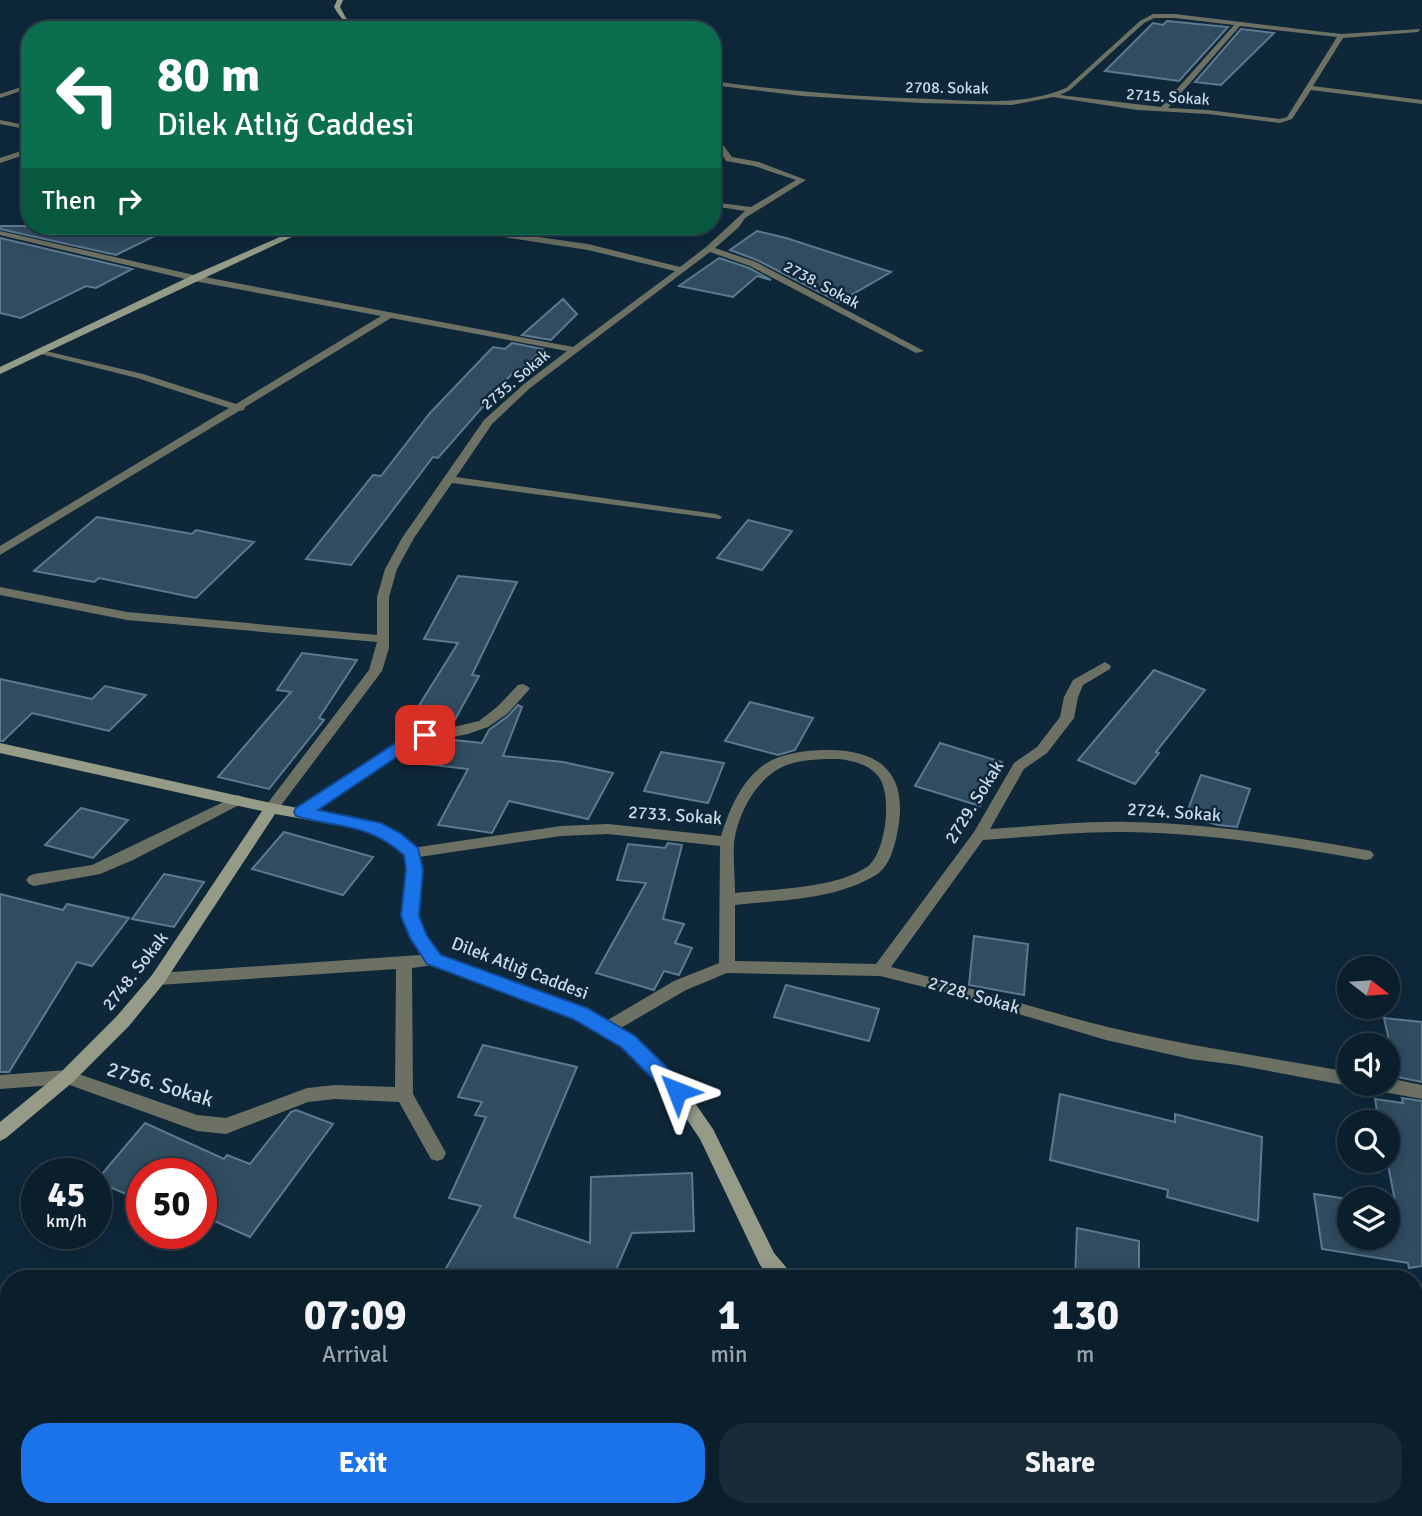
<!DOCTYPE html>
<html lang="en">
<head>
<meta charset="utf-8">
<style>
  body { margin:0; font-family:Signika,sans-serif; background:#182b38; color:#f1f3f6; height:100vh; display:flex; flex-direction:column; font-size:26px; white-space:nowrap }
  * { box-sizing:border-box; margin:0 }
  p { font-size:23px; color:#99a2a9 }
  .icon { flex:none; width:38px; height:38px; fill:none; stroke:currentColor; stroke-width:2; stroke-linecap:round; stroke-linejoin:round }
  .map { position:relative; flex:1; overflow:hidden }
  .drawer { position:absolute; left:0px; top:1270px; width:1423px; height:247px; display:flex; flex-direction:column; background:#0a1e2c; border-radius:28px 28px 0 0; box-shadow:0 4px 18px #0003,0 0 0 2px #2a3c48 }
  .drawer>* { flex:none }
  .top-card { position:absolute; left:21px; top:21px; width:700px; height:214px; border-radius:28px; box-shadow:0 4px 18px #0003,0 0 0 2px #2a3c48; background:#0b6e4f; color:#fff; overflow:hidden }
  .needle { width:46px; rotate:107deg }
  .fabs { position:absolute; left:1337px; top:956px; display:grid; gap:14px }
  .fabs a { display:grid; place-items:center; width:63px; height:63px; border-radius:50%; background:#0a1e2c; box-shadow:0 4px 18px #0003,0 0 0 2px #2a3c48; font-size:35px }
  .speed { position:absolute; left:21px; top:1158px; display:flex; gap:14px; font-size:35px; font-weight:700; text-align:center }
  .speed>* { display:grid; place-content:center; width:91px; height:91px; border-radius:50%; background:#0a1e2c; box-shadow:0 4px 18px #0003,0 0 0 2px #2a3c48; line-height:1 }
  .speed small { font-size:18px; font-weight:400 }
  .speed .limit { border:10px solid #d22; background:#fff; color:#111 }
  .pin { position:absolute; display:grid; place-items:center; width:60px; height:60px; color:#fff; margin:-30px; border-radius:14px; box-shadow:0 4px 10px #0006 }
  .me { position:absolute; width:77px; margin:-38px; rotate:315deg; stroke-linejoin:round; filter:drop-shadow(0 0 5px #0008) }
  .turn { display:flex; align-items:center; gap:24px; height:147px; padding:0 21px; font-size:32px }
  .turn .icon { width:91px; height:91px; stroke-width:2.5 }
  .turn b { display:block; font-size:49px; line-height:60px }
  .then { display:flex; align-items:center; height:66px; padding:0 21px; background:#0003; gap:14px; font-size:26px }
  .eta { display:flex; justify-content:space-evenly; align-items:center; height:119px; text-align:center }
  .eta b { font-size:42px; font-weight:800; line-height:49px }
  .cta { display:flex; gap:14px; margin-top:auto; padding:14px 21px }
  .cta a { flex:1; height:80px; border-radius:28px; background:#1a73e8; color:#fff; font-size:28px; font-weight:800; line-height:80px; text-align:center }
  .cta a+a { background:#182b38; color:#f1f3f6 }
  .map>svg:first-child { display:block }
  .building { fill:#314c60; stroke:#5d798f; stroke-width:2 }
  .lines { fill:none; stroke-linecap:round; stroke-linejoin:round }
  .street { fill:#6c7163; fill-rule:evenodd }
  .secondary { fill:#959b86; fill-rule:evenodd }
  .route { fill:#1a73e8; stroke:#114b97; stroke-width:2 }
  .labels { text-anchor:middle; stroke-width:5; stroke-linejoin:round; paint-order:stroke }
  .far-street-label { font-size:16px; fill:#cbdae6; stroke:#0e283a }
  .street-label { font-size:18px; fill:#cbdae6; stroke:#0e283a }
  .near-street-label { font-size:21px; fill:#cbdae6; stroke:#0e283a }
</style>
</head>
<body>
<div class="map">
<svg width="1422" height="1516" viewBox="0 0 1422 1516">
  <rect width="100%" height="100%" fill="#0e283a"/>
  <!-- building -->
  <path class="building" d="M1167 21 1228 27 1179 81 1105 71 1153 23 1163 25Z
    M1241 29 1274 33 1221 85 1195 82Z
    M0 226H175L116 255 0 229Z
    M757 231 786 238 891 272 839 302 757 260 730 250Z
    M0 238 102 262 132 269 96 288 86 286 21 318 0 313Z
    M719 258 749 268 771 280 757 276 733 297 679 286Z
    M563 299 577 314 551 340 522 335Z
    M512 343 543 349 522 370 516 369 438 458 433 457 351 565 306 559 373 475 381 476 430 413 493 347 505 349Z
    M97 517 192 534 196 530 254 542 196 598 99 578 94 582 34 571Z
    M748 520 792 531 762 570 717 558Z
    M458 576 517 582 472 675 479 676 452 725 410 720 458 643 424 639Z
    M302 653 357 660 319 718 324 720 269 789 218 777 291 692 277 690Z
    M1154 670 1205 690 1156 752 1159 753 1135 784 1078 760Z
    M0 679 92 699 105 686 146 695 109 731 32 713 3 741H0Z
    M750 702 813 718 795 750 778 755 725 741Z
    M518 705 522 707 503 756 563 762 613 773 588 819 509 801 492 833 438 825 468 769 415 763 423 746 454 740 482 743 489 730 508 716Z
    M940 743 1002 762 980 806 915 786Z
    M661 752 724 763 708 803 644 791Z
    M1201 775 1250 789 1237 827 1218 825 1186 815Z
    M81 808 128 820 93 858 45 845Z
    M284 832 373 857 343 895 252 869Z
    M668 843 682 845 663 919 684 924 675 943 692 948 679 975 664 971 654 990 596 973 646 883 617 880 628 844 665 848Z
    M164 874 204 882 174 927 132 919Z
    M0 894 63 910 67 904 129 918 92 966 77 962 9 1072H0Z
    M974 936 1028 944 1024 995 969 985Z
    M786 985 879 1009 869 1041 774 1017Z
    M1384 1018 1422 1022V1082L1397 1077Z
    M483 1045 577 1067 514 1217 590 1243 591 1177 692 1173 694 1231 632 1233 612 1279H440L481 1206 449 1198 486 1117 475 1115 482 1102 458 1097Z
    M1060 1094 1175 1122V1114L1262 1137 1258 1221 1167 1197 1168 1190 1050 1160Z
    M1402 1098 1422 1101V1266L1409 1268 1408 1263 1322 1249 1314 1194 1349 1199V1237H1388V1205L1396 1206 1387 1160 1388 1122H1379L1375 1099 1403 1103Z
    M296 1110 333 1124 250 1237 201 1215V1174H142V1201L96 1181 145 1123 224 1159 227 1155 250 1164 291 1112Z
    M1077 1228 1139 1241V1279H1075Z"/>
  <g class="lines">
    <!-- street -->
    <path class="street" d="M1153 14H1175L1341 34 1420 29 1418 32 1343 38 1313 86 1422 100V104L1311 90 1292 119 1280 123 1208 114 1137 110 1053 97 1012 105 922 103 802 96 712 85V81C785 91 859 97 933 99 978 101 1023 106 1066 88L1140 21ZM1154 18H1175L1234 25 1161 107 1060 95 1070 90 1144 23ZM1240 26 1337 37 1287 117 1280 119 1208 110 1168 108Z
      M349 19 347 22 193 30 196 28Z
      M30 84V88L0 98V94Z
      M0 120 30 126V130L0 124Z
      M712 130 732 157 759 162 806 180 745 218 739 227 715 248 756 262 924 351 916 353 750 266 710 252 530 388 492 424 456 477 716 514 722 517 720 519 452 483 414 538 397 569 389 597V648L382 671 276 812 271 813 264 808 369 670 377 642 127 620 0 595V587L127 612 377 635V597L385 569 402 538 484 420 524 384 567 351 391 318 245 407 244 410 239 411 0 555V546L229 408 137 378 37 353V349L143 374 236 404 381 316 194 281 0 235V231L194 275 573 347 675 271 588 250 445 228 441 226H460L588 244 680 267 706 247 745 211 712 206V202L751 207 796 180 754 166 726 161 712 138Z
      M30 148V153L0 163V158Z
      M1105 662 1111 666 1110 669 1083 685 1078 697 1074 718 1047 753 1024 769 990 829C1036 826 1082 821 1128 822 1208 823 1287 836 1366 850L1371 851 1374 855 1371 859 1366 860C1287 846 1208 833 1127 832 1079 831 1031 837 983 840L891 967C964 985 1035 1009 1108 1027 1187 1046 1268 1057 1349 1072V1083L1355 1084 1349 1086 1237 1065 1190 1059 1106 1040 948 993 880 976 727 973 686 990 607 1036 601 1034 599 1029 601 1024 674 981 719 963 720 846 608 834 561 836 412 858 407 857 404 853 407 849 412 848 561 826 608 824 721 836C729 811 739 785 761 767 777 754 801 751 822 750 880 748 910 773 897 834 894 849 889 867 876 875 835 900 780 900 735 905V961L876 964 974 832 1014 763 1037 747 1060 717 1064 697 1073 680ZM839 759C854 761 868 764 878 776 893 793 886 854 867 867 833 889 774 889 735 893 735 877 733 861 734 844 737 813 759 773 790 764 806 759 823 759 839 759Z
      M523 684 530 688 528 691 507 714 488 727 468 734 413 745 307 816H297L295 812 403 739 479 721 497 707 518 685Z
      M238 795 243 797 245 800 243 803 133 860 100 874 34 886 29 884 26 880 29 876 34 874 92 865Z
      M434 954 440 956 442 960 440 964 412 968 413 1094 446 1153 443 1159 437 1161 431 1159 399 1102 335 1099 308 1102 226 1134 197 1131 67 1084 0 1089V1075L67 1070 197 1115 226 1118 307 1088 335 1085 395 1087 396 969 158 985 152 983 150 979 152 975 158 973Z
      M1388 1078 1422 1085V1099L1373 1090 1367 1088 1364 1083H1388Z
      M470 1508H492L490 1516H468Z
      M1019 1508H1041L1044 1516H1022Z"/>
    <!-- secondary -->
    <path class="secondary" d="M337 0H343L340 7 346 18 365 30C350 30 341 19 334 7Z
      M305 226H315L0 374V367L191 276Z
      M0 743 271 803 380 823 399 833 420 853 422 870 418 916 426 936 440 956 586 1008 634 1036 683 1086 713 1129 774 1253 791 1273 794 1279H772L760 1265 700 1139 671 1096 622 1046 574 1018 428 964 411 938 402 916 406 870 405 855 389 841 371 831 275 814 164 983 129 1026 73 1082 6 1138 0 1141V1122L61 1072 117 1016 152 975 262 811 0 753Z
      M1414 1422 1422 1424V1446L1414 1444Z"/>
  </g>
  <!-- route -->
  <path class="route" d="M425 730 432 735 413 746 318 810 381 823 400 833 418 848 423 870 419 916 427 936 441 955 587 1008 635 1036 685 1085 687 1091 685 1096 677 1099 670 1096 621 1047 573 1019 427 964 410 938 401 916 406 870 404 855C366 822 340 829 296 816L294 812 296 808 402 739Z"/>
  <g class="labels">
    <!-- far-street labels -->
    <g class="far-street-label">
      <text transform="translate(947 87) rotate(1)" y="6">2708. Sokak</text>
      <text transform="translate(1168 96) rotate(4)" y="6">2715. Sokak</text>
      <text transform="translate(822 284) rotate(28)" y="6">2738. Sokak</text>
      <text transform="translate(515 379) rotate(-40)" y="6">2735. Sokak</text>
    </g>
    <!-- street labels -->
    <g class="street-label">
      <text transform="translate(974 802) rotate(-58)" y="6">2729. Sokak</text>
      <text transform="translate(1174 812) rotate(4)" y="6">2724. Sokak</text>
      <text transform="translate(675 815) rotate(4)" y="6">2733. Sokak</text>
      <text transform="translate(520 968) rotate(21)" y="6">Dilek Atlığ Caddesi</text>
      <text transform="translate(135 971) rotate(-52)" y="6">2748. Sokak</text>
      <text transform="translate(974 995) rotate(16)" y="6">2728. Sokak</text>
    </g>
    <!-- near-street labels -->
    <g class="near-street-label">
      <text transform="translate(160 1084) rotate(17)" y="7">2756. Sokak</text>
    </g>
  </g>
</svg>
<div class="fabs">
<a><svg class="needle" viewBox="-14 -14 28 28"><path d="M0-13l5 13h-10z" fill="#e53935"/><path d="M0 13l5-13h-10z" fill="#99a2a9"/></svg></a>
<a><svg class="icon" aria-label="sound" viewBox="0 0 24 24"><path d="M4 9h4l5-4v14l-5-4H4zM17 9q2 3 0 6"/></svg></a>
<a><svg class="icon" aria-label="search" viewBox="0 0 24 24"><circle cx="10" cy="10" r="6"/><path d="M15 15l6 6"/></svg></a>
<a><svg class="icon" aria-label="layers" viewBox="0 0 24 24"><path d="M12 4l9 5-9 5-9-5zM3 14l9 5 9-5"/></svg></a>
</div>
<div class="speed"><div>45<small>km/h</small></div><div class="limit">50</div></div>
<div class="pin" style="left:425px;top:735px;background:#d93025"><svg class="icon" aria-label="arrive" viewBox="0 0 24 24"><path d="M6 21V4h12l-3 4 3 4H6"/></svg></div>
<svg class="me" style="left:677px;top:1091px" viewBox="-20 -20 40 40"><path d="M0-17L14 15 0 8-14 15z" fill="#1a73e8" stroke="#fff" stroke-width="4"/></svg>
<div class="top-card">
<div class="turn"><svg class="icon" aria-label="left" viewBox="0 0 24 24"><path d="M17 20v-9H6M10 6l-5 5 5 5"/></svg><div><b>80 m</b>Dilek Atlığ Caddesi</div></div>
<div class="then">Then<svg class="icon" aria-label="right" viewBox="0 0 24 24"><path d="M7 20v-9h11M14 6l5 5-5 5"/></svg></div>
</div>
<section class="drawer">
<div class="eta">
<div><b>07:09</b><p>Arrival</p></div>
<div><b>1</b><p>min</p></div>
<div><b>130</b><p>m</p></div>
</div>
<div class="cta"><a>Exit</a><a>Share</a></div>
</section>
</div>
</body>
</html>
